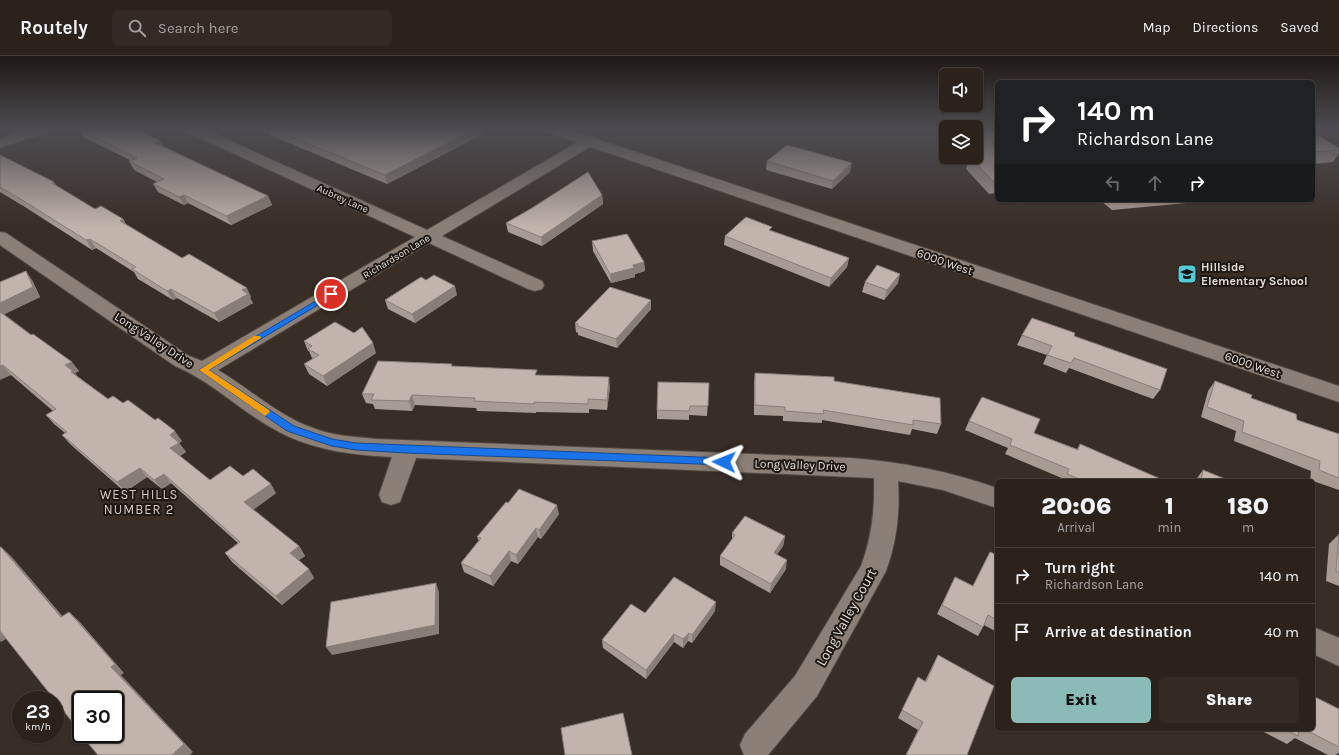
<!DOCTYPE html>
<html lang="en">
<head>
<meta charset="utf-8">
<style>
  body { margin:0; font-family:Karla,sans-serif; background:#332a25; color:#f1f3f6; height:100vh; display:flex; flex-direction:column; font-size:15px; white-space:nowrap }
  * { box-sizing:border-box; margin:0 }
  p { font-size:13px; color:#a6a4a3 }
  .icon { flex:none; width:22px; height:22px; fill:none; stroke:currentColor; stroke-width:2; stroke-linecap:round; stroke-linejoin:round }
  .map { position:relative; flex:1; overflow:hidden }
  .details { position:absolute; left:995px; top:423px; width:320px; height:252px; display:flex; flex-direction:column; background:#2b221c; border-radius:6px; box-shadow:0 1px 3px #0004,0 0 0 1px #473f3b }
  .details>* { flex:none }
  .hud { position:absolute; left:995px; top:24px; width:320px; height:122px; border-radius:6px; box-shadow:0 1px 3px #0004,0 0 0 1px #473f3b; background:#202124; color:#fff; overflow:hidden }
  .controls { position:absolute; left:939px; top:12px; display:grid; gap:8px }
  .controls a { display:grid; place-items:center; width:44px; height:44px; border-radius:6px; background:#2b221c; box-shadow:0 1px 3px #0004,0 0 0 1px #473f3b; font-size:20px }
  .speed { position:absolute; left:12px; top:635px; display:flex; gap:8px; font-size:20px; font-weight:700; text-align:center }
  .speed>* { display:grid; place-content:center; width:52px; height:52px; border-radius:50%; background:#2b221c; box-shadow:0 1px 3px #0004,0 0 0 1px #473f3b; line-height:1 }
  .speed small { font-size:10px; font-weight:400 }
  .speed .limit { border:2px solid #111; border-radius:6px; background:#fff; color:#111 }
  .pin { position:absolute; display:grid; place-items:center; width:34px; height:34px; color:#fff; margin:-17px; border:2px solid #fff; border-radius:50%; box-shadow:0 1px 4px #0007 }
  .me { position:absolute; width:44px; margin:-22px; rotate:272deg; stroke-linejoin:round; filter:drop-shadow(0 0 3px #0008) }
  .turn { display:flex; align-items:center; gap:14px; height:84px; padding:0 16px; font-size:18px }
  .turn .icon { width:52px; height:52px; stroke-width:2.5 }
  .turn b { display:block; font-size:28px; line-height:34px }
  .lanes { display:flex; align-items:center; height:38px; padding:0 16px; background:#0003; justify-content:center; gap:20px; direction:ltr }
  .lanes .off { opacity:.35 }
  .eta { display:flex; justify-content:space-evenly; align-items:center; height:68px; text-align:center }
  .eta b { font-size:24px; font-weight:800; line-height:28px }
  .cta { display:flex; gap:8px; margin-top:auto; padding:8px 16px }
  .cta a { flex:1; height:46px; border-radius:6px; background:#8bbbb9; color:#111; font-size:16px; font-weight:800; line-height:46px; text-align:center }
  .cta a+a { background:#332a25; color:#f1f3f6 }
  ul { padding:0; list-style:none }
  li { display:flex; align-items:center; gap:12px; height:56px; padding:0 16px; border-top:1px solid #473f3b }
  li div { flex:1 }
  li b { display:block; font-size:15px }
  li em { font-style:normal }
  header { display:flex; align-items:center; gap:24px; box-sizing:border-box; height:56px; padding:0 20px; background:#2b221c; border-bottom:1px solid #473f3b }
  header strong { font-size:19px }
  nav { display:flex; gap:22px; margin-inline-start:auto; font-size:14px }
  .search { width:280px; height:36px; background:#332a25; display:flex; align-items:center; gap:10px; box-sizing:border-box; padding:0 14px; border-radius:6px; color:#a6a4a3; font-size:15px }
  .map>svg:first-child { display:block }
  .green { fill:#5f3510 }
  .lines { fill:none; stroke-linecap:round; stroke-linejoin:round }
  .minor-casing { stroke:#524a43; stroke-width:2 }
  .tertiary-casing { stroke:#524a43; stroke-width:2 }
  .minor { fill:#8c8076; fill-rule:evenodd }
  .tertiary { fill:#8c8076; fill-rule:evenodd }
  .wall { fill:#a79b92 }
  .shaded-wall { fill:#887e77 }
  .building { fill:#c2b4aa; stroke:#887e77 }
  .route { fill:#1a73e8; stroke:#114b97 }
  .slow { fill:#f59e0b }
  .labels { text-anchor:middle; stroke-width:4; stroke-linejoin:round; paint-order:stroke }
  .far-street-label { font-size:10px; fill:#e2dbd6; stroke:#1d1814 }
  .street-label { font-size:12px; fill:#e2dbd6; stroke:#1d1814 }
  .poi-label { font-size:12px; font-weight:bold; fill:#e2dbd6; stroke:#1d1814; text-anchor:start }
  .neighbourhood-label { font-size:13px; letter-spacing:1px; fill:#d7c9be; stroke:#1d1814 }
  .near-street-label { font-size:14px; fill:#e2dbd6; stroke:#1d1814 }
</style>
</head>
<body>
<header>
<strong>Routely</strong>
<div class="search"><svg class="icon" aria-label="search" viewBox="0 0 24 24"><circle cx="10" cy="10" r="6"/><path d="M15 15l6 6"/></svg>Search here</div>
<nav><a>Map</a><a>Directions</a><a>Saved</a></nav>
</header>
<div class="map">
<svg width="1339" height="699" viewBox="0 0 1339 699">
  <rect width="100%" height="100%" fill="#392e26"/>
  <!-- green -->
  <path class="green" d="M1313 73H1339V84L1313 78Z"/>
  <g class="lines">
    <!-- minor casing -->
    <g class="minor-casing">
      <path id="minor" d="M28 73H50L48 76 0 92V83Z
        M185 73H204L427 174 583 83 588 82 593 83 595 86 593 89 442 180 542 225 544 229 542 233 535 235 528 233 429 187 218 314C250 333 278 360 313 372 333 380 356 381 377 383L851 402C901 406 949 415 997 432V452L943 434 898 425C900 457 897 485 886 515L817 640 768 699H744L740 689 745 678 795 620 861 510C872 481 875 453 874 422L416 402 400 446 391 449 382 446 379 439 392 401C351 399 309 394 272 372 238 353 211 325 175 310L0 189V176L6 177 189 300 202 305 415 181 187 76Z
        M1313 571 1339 582V610L1313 598Z"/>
    </g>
    <!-- tertiary casing -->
    <g class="tertiary-casing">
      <path id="tertiary" d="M545 73H567L1339 330V346L547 76Z"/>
    </g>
    <!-- minor -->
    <use href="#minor" class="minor"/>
    <!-- tertiary -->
    <use href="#tertiary" class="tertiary"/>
  </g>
  <!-- wall -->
  <path class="wall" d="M79 73H136L160 85 163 90 268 140 272 149 231 169 188 147 184 149 158 136 153 128 157 126 134 114 129 105 130 104 83 81Z
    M268 73H482L483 78 387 128 270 79Z
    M976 73H997V137L989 138 966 113 968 104 965 101H976Z
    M1313 77 1339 92V97L1333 106 1313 108Z
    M0 99 54 126 57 130 95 153 123 163 126 168 182 202 251 241 250 242 253 247 219 266 177 242 173 244 138 223 134 216 96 192 92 194 25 151 0 136Z
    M767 105 850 116 832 133 766 114Z
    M602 139 603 148 542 190 508 176 506 167Z
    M1100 144H1188L1187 147 1112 154Z
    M772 175 849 202 847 211 829 231 724 189 725 180Z
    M592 185 644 206 645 215 635 218V221L611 227 593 195Z
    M32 224 40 241 4 258 79 315 75 317 77 320 108 343 123 347 182 385 179 387 186 396 180 400 210 424 243 420 276 437 253 454 299 490 305 500 299 504 314 522 282 549 232 506 225 497 238 487 171 427 162 433 147 421 125 436 70 388 62 379 65 377 54 368 46 359 53 355 11 319 0 323V226Z
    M865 226 898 227 884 244 862 236Z
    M457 239 415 267 388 253 385 244Z
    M651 244V253L617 292 578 279V277L576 276 575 267Z
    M1022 279 1074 280 1160 334 1153 343 1069 312 1066 317 1043 308 1047 299 1017 289Z
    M304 285 376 297 327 330 309 318 304 308 313 303 312 302 309 295H308Z
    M452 308V311L537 319 610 331 607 354 589 353V357L536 356V357L477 355 476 352 415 349 412 355 375 353 373 348 366 347 362 338Z
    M755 317 834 325 941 368 937 378 912 373 910 379 822 364V367L783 365V360L754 359V327Z
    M1215 325 1251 342 1297 364 1339 378V434L1310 424 1311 415 1234 385 1236 375 1201 361 1208 335Z
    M709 327 707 360 689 359V364L657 363V354Z
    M969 365 1034 377 1077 393 1080 388 1163 425H1063L1064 423 1005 398 1008 392 965 374Z
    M1203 414 1230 425H1195Z
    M508 447 559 458 541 483 538 481 518 508 511 505 493 530 464 516 461 507 479 485 477 481Z
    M732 477 785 480 783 490 777 498 786 513 770 537 720 509V500L732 484Z
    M1339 478V530L1326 525 1329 488Z
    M990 496 997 499V576L984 569 978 580 937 558 955 521 973 530Z
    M715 555 692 587 688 585 683 592 674 586 646 623 603 592 602 584 645 557Z
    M938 599 967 699H906L918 674 898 662 918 621 925 625Z
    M1339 653V697L1335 699H1328L1295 682 1287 688 1258 673H1313Z"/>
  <!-- shaded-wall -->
  <path class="shaded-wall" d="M475 73H482L483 78 387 128 385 119Z
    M997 82V89L991 88Z
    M160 85 164 93 155 87Z
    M852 107 850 116 832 133 833 125Z
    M184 139 188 147 184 149 179 141Z
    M602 139 603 148 542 190 541 181Z
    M268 140 272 149 231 169 226 160Z
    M123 163 128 172 120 165Z
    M90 183 96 192 92 194 86 184Z
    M849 202 847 211 829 231 831 222Z
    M644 206 645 215 635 218V221L611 227 610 218 633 209Z
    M26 215 32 224 40 241 1 260 0 259V247Z
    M900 218 898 227 884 244 887 234Z
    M455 230 457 239 415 267 412 258Z
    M247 232 251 241 250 242 253 247 219 266 214 257 242 234Z
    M171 233 177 242 173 244 167 235Z
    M651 244V253L617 292 616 283Z
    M373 287 376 297 327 330 323 320Z
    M72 306 79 315 75 317 80 325 72 319 65 309Z
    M3 309 11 319 0 324V310Z
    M609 321 610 331 607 354V344Z
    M412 339 415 349 412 355 409 345Z
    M175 375 182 385 179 387 186 396 177 402 170 392V379Z
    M140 412 147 421 125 436 117 426Z
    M164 418 171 427 162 433 154 424Z
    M271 428 276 437 250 456 244 446Z
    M557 449 559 458 541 483 539 474Z
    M536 472 538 481 518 508 516 499Z
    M785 480 783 490 772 506 774 497Z
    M299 490 305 500 296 506 290 497Z
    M1 491 11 500 71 570 61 561Z
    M509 495 511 505 493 530 490 520Z
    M787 504 786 513 770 537 771 528Z
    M309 513 314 522 282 549 276 540Z
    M436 527 439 536V578L332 599 326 591Z
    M716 546 715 555 692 587V579Z
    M69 556 79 565 124 617 121 619 193 696 190 699H172L111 611Z
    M0 574 9 581 1 586 0 585Z
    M689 577 688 585 683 592V583Z
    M674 578V586L646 623V614Z"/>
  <!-- building -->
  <path class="building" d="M79 73H136L160 85 155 87 268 140 226 160 184 139 179 141 153 128 164 123 129 105 137 102Z
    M272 73H475L385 119Z
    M976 73H997V82L991 88H997V125H993L970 101H976V100H979L976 96Z
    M1313 77 1339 92V94L1313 96Z
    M787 89 852 107 833 125 767 105Z
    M0 99 54 126 52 127 95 153 101 150 123 163 120 165 182 202 189 198 247 232 242 234 248 238 214 257 171 233 167 235 132 213 136 211 90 183 86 184 19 142 0 131Z
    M588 116 602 139 541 181 506 167 532 152Z
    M746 161 772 171 769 174 849 202 831 222 725 180Z
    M627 178 644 206 633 209 634 212 610 218 592 185Z
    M877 209 900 218 887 234 865 226Z
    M26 215 33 231 0 247V226Z
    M434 219 455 230 412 258 385 244 421 221 426 224Z
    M610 231 651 244 616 283 577 270 578 268 575 267Z
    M0 256 31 279 33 278 72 306 65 309 73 315 71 316 108 343 113 340 123 347 128 344 155 364 158 362 175 375 170 379 179 387 170 392 210 424 230 410 243 420 253 413 271 428 244 446 299 490 290 497 309 513 276 540 225 497 240 486 164 418 154 424 140 412 117 426 62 379 67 376 46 359 56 353 3 309 0 310Z
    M1032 262 1075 277 1074 280 1167 313 1160 334 1074 302 1071 307 1047 299 1052 290 1022 279Z
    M335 266 354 277 362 271 373 287 323 320 304 308 319 299 308 293 312 290 304 285Z
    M378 305 452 308 451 310 537 314 535 319 609 321 607 344 588 343V348L534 346V348L474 345 475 342 412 339 409 345 371 344 374 338H362Z
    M755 317 834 321V325L940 342 941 368 913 364V369L823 354 824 358 785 355V351L755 349Z
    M1215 325 1252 339 1251 342 1296 358 1297 364 1339 378V422L1319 414 1320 405 1242 376 1244 365 1207 351Z
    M658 326 709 327 708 350H690L689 355 657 354Z
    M982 341 1040 363 1034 377 1078 394 1080 388 1163 424V425H1084L1067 418 1069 413 1010 389 1012 383 969 365Z
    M1203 414 1230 425H1201Z
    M519 433 557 449 539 474 536 472 516 499 509 495 490 520 461 507 481 482 477 481 506 446 508 447Z
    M745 460 785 480 774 497 787 504 771 528 720 500 735 479 732 477Z
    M1339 478V517L1336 515Z
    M0 491H1L61 561 69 556 115 608 111 611 184 688 172 699H98L81 679 82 678H115V644H81V677L0 575Z
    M990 496 997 499V564L988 559 983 571 942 549 955 521 973 530Z
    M674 521 716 546 692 579 689 577 683 583 674 578 646 614 602 584 631 548 645 557Z
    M436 527 435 569 326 591 331 546Z
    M938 599 994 630 967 699H906L923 666 902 654 918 621 926 626Z
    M1313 640 1339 653V691L1304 673H1313Z
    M623 657 632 699H565L561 672Z
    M1284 673H1299L1298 680Z"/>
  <!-- sky -->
  <linearGradient id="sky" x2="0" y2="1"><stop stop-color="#1f1915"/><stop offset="0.43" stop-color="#4e4c52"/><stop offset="1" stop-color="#4e4c52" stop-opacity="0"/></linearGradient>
  <rect width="1339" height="171" fill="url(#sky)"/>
  <!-- route -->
  <path class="route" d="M331 236 335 238 333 240 209 314 294 370 332 383 356 387 406 389 724 402 727 403 729 406 727 408 724 409 406 397 356 394 332 390 287 375 199 314Z"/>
  <!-- slow -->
  <path class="slow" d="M254 280H260L261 282 209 314 269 354 270 356 265 360 199 314Z"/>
  <!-- icons -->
  <defs>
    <g id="school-square" transform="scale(1)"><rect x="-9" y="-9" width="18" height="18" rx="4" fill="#52cbd7" stroke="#1d1814"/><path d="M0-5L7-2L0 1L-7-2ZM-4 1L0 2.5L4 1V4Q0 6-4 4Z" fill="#111"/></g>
  </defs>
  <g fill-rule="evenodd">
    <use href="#school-square" x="1187" y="218"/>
  </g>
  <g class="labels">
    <!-- far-street labels -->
    <g class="far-street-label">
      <text transform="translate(343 142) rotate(24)" y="4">Aubrey Lane</text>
      <text transform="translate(396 200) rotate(-31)" y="4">Richardson Lane</text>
    </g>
    <!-- street labels -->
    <g class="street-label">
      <text transform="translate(945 206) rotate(19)" y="4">6000 West</text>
      <text transform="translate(154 284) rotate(33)" y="4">Long Valley Drive</text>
      <text transform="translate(1253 309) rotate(19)" y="4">6000 West</text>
      <text transform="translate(800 409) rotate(2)" y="4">Long Valley Drive</text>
    </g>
    <!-- poi labels -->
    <g class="poi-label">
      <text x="1201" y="215">Hillside<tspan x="1201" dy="14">Elementary School</tspan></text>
    </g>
    <!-- neighbourhood labels -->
    <g class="neighbourhood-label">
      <text x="139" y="443">WEST HILLS<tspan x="139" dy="15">NUMBER 2</tspan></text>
    </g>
    <!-- near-street labels -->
    <g class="near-street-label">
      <text transform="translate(846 561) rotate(-61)" y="5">Long Valley Court</text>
    </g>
  </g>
</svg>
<div class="controls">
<a><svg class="icon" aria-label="sound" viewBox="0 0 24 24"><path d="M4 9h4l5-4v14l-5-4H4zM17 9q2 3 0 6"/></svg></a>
<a><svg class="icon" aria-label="layers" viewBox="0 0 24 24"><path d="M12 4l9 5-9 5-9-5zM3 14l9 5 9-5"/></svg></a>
</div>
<div class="speed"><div>23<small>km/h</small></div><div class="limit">30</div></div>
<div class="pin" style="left:331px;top:238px;background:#d93025"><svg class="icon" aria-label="arrive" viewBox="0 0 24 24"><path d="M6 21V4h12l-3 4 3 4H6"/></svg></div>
<svg class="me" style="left:724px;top:406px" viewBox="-20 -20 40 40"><path d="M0-17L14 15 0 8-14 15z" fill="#1a73e8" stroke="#fff" stroke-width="4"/></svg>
<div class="hud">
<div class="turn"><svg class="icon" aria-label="right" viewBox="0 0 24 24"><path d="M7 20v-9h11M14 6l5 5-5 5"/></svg><div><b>140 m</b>Richardson Lane</div></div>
<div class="lanes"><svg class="icon off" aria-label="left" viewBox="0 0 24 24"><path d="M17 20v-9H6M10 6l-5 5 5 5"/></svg><svg class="icon off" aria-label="ahead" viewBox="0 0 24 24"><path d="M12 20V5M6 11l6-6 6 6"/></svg><svg class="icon" aria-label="right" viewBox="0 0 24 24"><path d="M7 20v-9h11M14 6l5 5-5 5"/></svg></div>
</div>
<section class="details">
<div class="eta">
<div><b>20:06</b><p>Arrival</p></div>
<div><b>1</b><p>min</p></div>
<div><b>180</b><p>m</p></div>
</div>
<ul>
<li><svg class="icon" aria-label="right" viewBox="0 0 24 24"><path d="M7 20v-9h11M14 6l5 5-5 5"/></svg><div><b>Turn right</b><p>Richardson Lane</p></div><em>140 m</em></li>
<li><svg class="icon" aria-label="arrive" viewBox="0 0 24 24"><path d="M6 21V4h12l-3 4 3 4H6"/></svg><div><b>Arrive at destination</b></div><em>40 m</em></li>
</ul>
<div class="cta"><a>Exit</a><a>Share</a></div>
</section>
</div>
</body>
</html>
